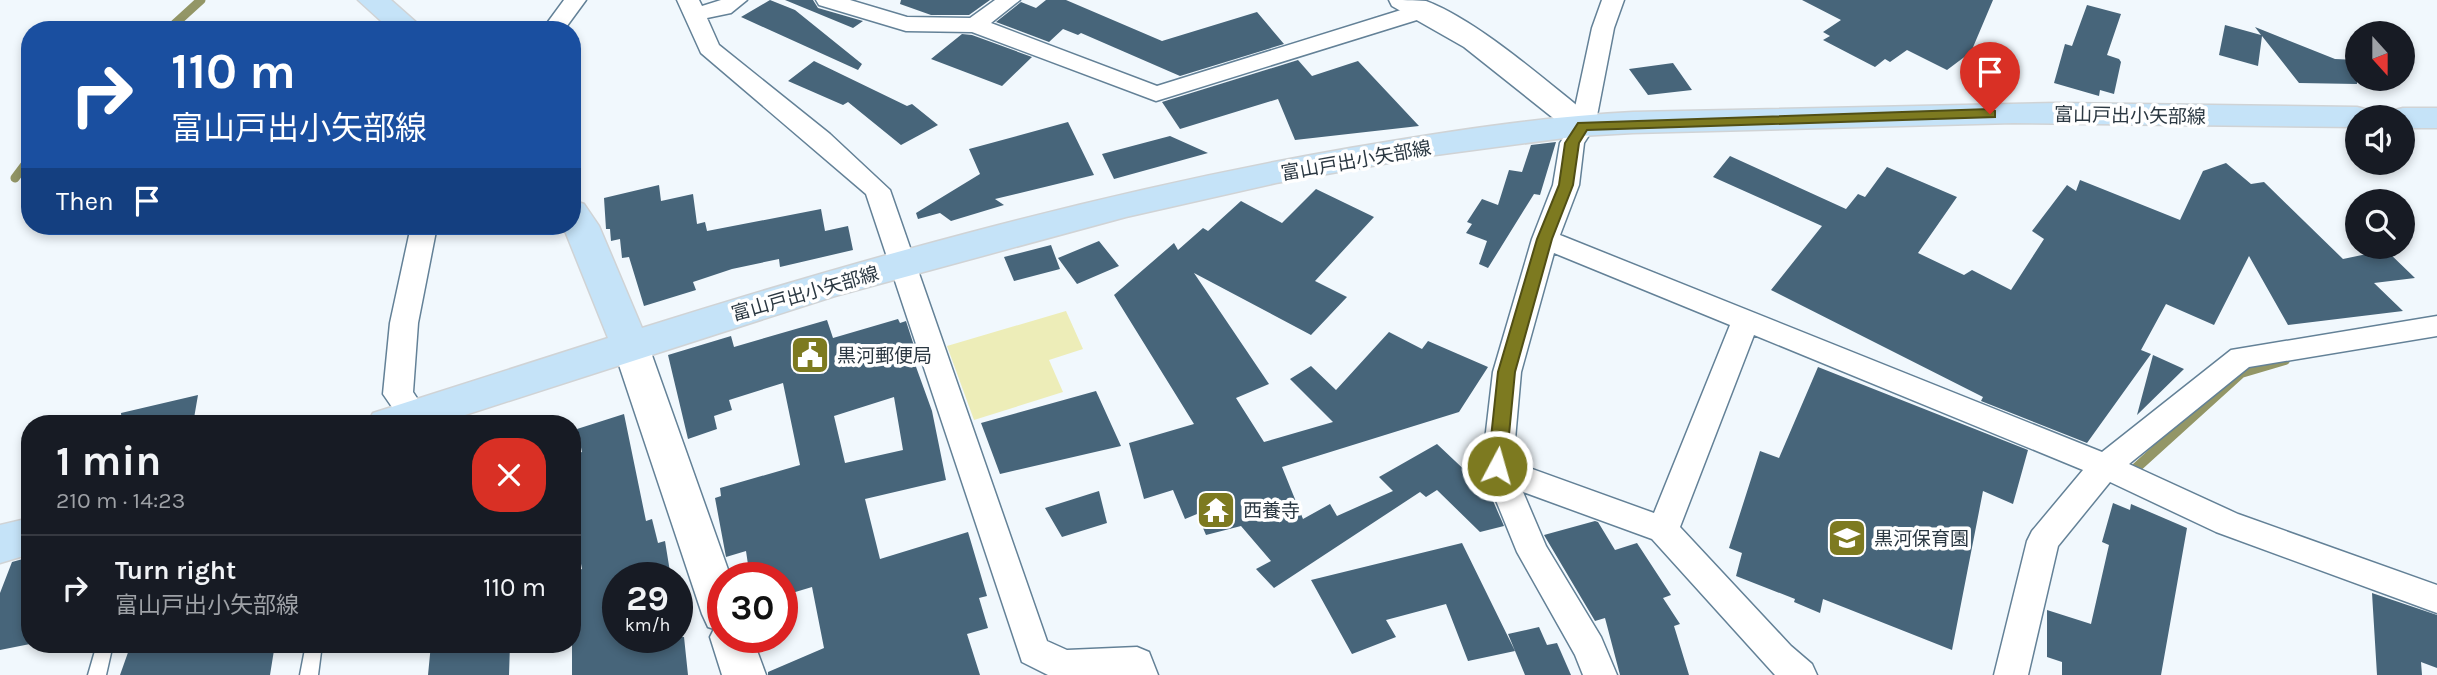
<!DOCTYPE html>
<html lang="en">
<head>
<meta charset="utf-8">
<style>
  body { margin:0; font-family:Karla,"Noto Sans JP",sans-serif; background:#242831; color:#f1f3f6; height:100vh; display:flex; flex-direction:column; font-size:26px; white-space:nowrap }
  * { box-sizing:border-box; margin:0 }
  p { font-size:23px; color:#9ea1a6 }
  .icon { flex:none; width:38px; height:38px; fill:none; stroke:currentColor; stroke-width:2; stroke-linecap:round; stroke-linejoin:round }
  .map { position:relative; flex:1; overflow:hidden }
  .sheet { position:absolute; left:21px; top:415px; width:560px; height:238px; display:flex; flex-direction:column; background:#171b24; border-radius:28px; box-shadow:0 4px 10px #0003 }
  .sheet>* { flex:none }
  .hud { position:absolute; left:21px; top:21px; width:560px; height:214px; border-radius:28px; box-shadow:0 4px 10px #0003; background:#1a4fa0; color:#fff; overflow:hidden }
  .needle { width:46px; rotate:159deg }
  .tools { position:absolute; left:2345px; top:21px; display:grid; gap:14px }
  .tools a { display:grid; place-items:center; width:70px; height:70px; border-radius:50%; background:#171b24; box-shadow:0 4px 10px #0003; font-size:35px }
  .speed { position:absolute; left:602px; top:562px; display:flex; gap:14px; font-size:35px; font-weight:700; text-align:center }
  .speed>* { display:grid; place-content:center; width:91px; height:91px; border-radius:50%; background:#171b24; box-shadow:0 4px 10px #0003; line-height:1 }
  .speed small { font-size:18px; font-weight:400 }
  .speed .limit { border:10px solid #d22; background:#fff; color:#111 }
  .pin { position:absolute; display:grid; place-items:center; width:60px; height:60px; color:#fff; margin:-72px -30px; border-radius:50% 50% 50% 0; rotate:-45deg; box-shadow:0 0 7px #0007 }
  .pin .icon { rotate:45deg }
  .me { position:absolute; width:77px; margin:-38px; rotate:6deg; stroke-linejoin:round; filter:drop-shadow(0 0 5px #0008) }
  .turn { display:flex; align-items:center; gap:24px; height:147px; padding:0 35px; font-size:32px }
  .turn .icon { width:91px; height:91px; stroke-width:2.5 }
  .turn b { display:block; font-size:49px; line-height:60px }
  .then { display:flex; align-items:center; height:66px; padding:0 35px; background:#0003; gap:14px; font-size:26px }
  .round { display:grid; place-items:center; flex:none; width:74px; height:74px; border-radius:28px; background:#242831 }
  .summary { display:flex; align-items:center; justify-content:space-between; height:119px; padding:0 35px }
  h1 { font-size:42px; font-weight:700; line-height:52px }
  ul { padding:0; list-style:none }
  li { display:flex; align-items:center; gap:21px; height:105px; padding:0 35px; border-top:2px solid #363941 }
  li div { flex:1 }
  li b { display:block; font-size:26px }
  li em { font-style:normal }
  .map>svg:first-child { display:block }
  .green { fill:#ededb8 }
  .lines { fill:none; stroke-linecap:round; stroke-linejoin:round }
  .stream-far1 { stroke:#939666; stroke-width:9 }
  .stream { stroke:#939666; stroke-width:10 }
  .building { fill:#47657a; fill-rule:evenodd }
  .service-casing { stroke:#638197; stroke-width:3 }
  .minor-casing { stroke:#638197; stroke-width:3 }
  .tertiary-casing { stroke:#638197; stroke-width:3 }
  .primary-casing { stroke:#d0d3d5; stroke-width:3 }
  .service { fill:#fff; fill-rule:evenodd }
  .minor { fill:#fff; fill-rule:evenodd }
  .tertiary { fill:#fff; fill-rule:evenodd }
  .primary { fill:#c5e3f8; fill-rule:evenodd }
  .route { fill:#7d7a20; stroke:#514f15; stroke-width:2 }
  .labels { text-anchor:middle; stroke-width:7; stroke-linejoin:round; paint-order:stroke }
  .street-label { font-size:19px; fill:#2b3842; stroke:#fff }
  .poi-label { font-size:19px; fill:#2b3842; stroke:#fff; text-anchor:start }
</style>
</head>
<body>
<div class="map">
<svg width="2437" height="675" viewBox="0 0 2437 675">
  <rect width="100%" height="100%" fill="#f1f8fd"/>
  <!-- green -->
  <path class="green" d="M1066 311 1083 349 1049 360 1063 392 974 420 947 346Z"/>
  <g class="lines">
    <!-- stream-far1 -->
    <path class="stream-far1" d="M168 30 201 0
      M15 178 30 158"/>
    <!-- stream -->
    <path class="stream" d="M2135 469 2241 373 2285 360"/>
  </g>
  <!-- building -->
  <path class="building" d="M770 0 795 10 862 64 858 70 741 17Z
    M785 0H813L818 8 863 21 853 28Z
    M901 0H990L969 15H931L900 4Z
    M1046 0H1066L1162 41 1257 12 1284 44 1180 76 1081 33 1078 35 1063 29 1049 42 996 22 1021 2 1036 8Z
    M1802 0H1993L1971 52 1947 70 1907 50 1890 62 1885 59 1875 67 1823 40 1830 36 1823 32 1841 20Z
    M2087 5 2121 14 2107 55 2119 59 2121 62 2114 94 2100 90 2099 96 2054 83 2065 44 2072 46Z
    M2225 25 2261 35 2255 27 2335 59 2357 60V84L2299 83 2262 36 2258 66 2219 55Z
    M962 34 972 35 1032 57 1002 86 931 59Z
    M1298 60 1312 76 1358 61 1419 126 1295 140 1278 99 1180 129 1162 102Z
    M814 61 907 106 912 104 938 125 901 145 848 102 843 105 788 81Z
    M1673 63 1692 90 1648 95 1629 69Z
    M1068 122 1094 175 995 199 1004 205 951 221 940 213 918 219 916 213 980 174 969 149Z
    M1170 136 1208 153 1114 179 1102 154Z
    M1556 142 1540 195 1534 194 1488 268 1479 264 1487 241 1466 233 1472 224 1467 222 1482 199 1498 205 1509 170 1522 172 1531 145Z
    M1730 156 1846 209 1858 194 1865 197 1887 167 1957 197 1918 253 1964 275 1972 270 2011 290 2044 239 2032 231 2067 185 2076 191 2080 180 2180 220 2203 171 2226 163 2251 184 2264 182 2343 259 2386 250 2415 278 2374 283 2403 311 2288 325 2249 256 2214 325 2166 304 2141 350 2151 354 2087 443 1981 401 1983 397 1771 290 1822 226 1713 177Z
    M659 185 661 201 693 194 697 224 705 222 707 231 821 209 825 231 848 226 853 250 780 267 779 259 732 269 693 282 696 290 644 306 629 257 622 258 620 239 611 241 610 229H606L604 198Z
    M1316 189 1374 217 1315 281 1347 297 1311 335 1194 273 1269 384 1236 398 1264 442 1333 422 1290 379 1311 366 1336 390 1389 332 1422 349 1428 341 1488 367 1459 412 1282 467 1303 519 1330 504 1337 516 1393 491 1379 477 1437 444 1490 494 1504 526 1480 532 1437 490 1426 497 1420 492 1274 588 1256 569 1271 561 1241 526 1206 535 1197 514 1185 519 1173 490 1144 499 1129 443 1194 424 1114 295 1174 243 1178 250 1203 228 1208 231 1241 201 1282 223Z
    M1099 241 1119 266 1077 284 1058 258Z
    M1051 245 1060 269 1014 281 1004 257Z
    M898 319 900 323 906 321 916 352 911 353 932 411 946 480 865 499 880 559 968 532 987 596 979 598 988 628 967 634 980 675H768V672L824 648 812 587 782 596V578H750L746 551 726 557 715 498 721 496 720 488 800 465 783 383 729 400 732 410 714 416 717 429 688 439 668 355 731 336 734 347 827 320 833 338ZM894 397 903 450 845 463 834 416Z
    M2153 355 2184 369 2137 415Z
    M1818 367 2028 450 2013 504 1983 491 1952 650 1823 599 1820 613 1794 602 1795 599 1736 576 1742 553 1729 548 1760 451 1779 458Z
    M1096 391 1121 446 1000 474 981 423Z
    M198 395 193 424H122L121 413Z
    M624 414 646 521 652 519 658 543 665 541 671 578H618V637H684L688 675H572V572L582 569 572 517V455L582 452 577 429Z
    M1099 491 1107 523 1062 537 1045 508Z
    M2113 503 2130 510 2131 504 2187 528 2161 675H2062V662L2047 657V610L2091 624 2109 545 2102 542Z
    M1595 521 1598 522 1615 550 1637 543 1671 595 1663 598 1680 624 1674 626 1689 675H1620L1605 618 1595 621 1544 535Z
    M1462 543 1515 651 1468 661 1446 604 1386 620 1396 637 1352 654 1311 580Z
    M30 557V644L0 650V593L12 562Z
    M2372 593 2437 615V668L2421 662 2422 675H2377Z
    M1539 627 1547 645 1557 643 1571 675H1525L1508 634Z
    M131 644H275L270 675H120Z
    M431 644H510L509 675H428Z"/>
  <g class="lines">
    <!-- service casing -->
    <g class="service-casing">
      <path id="service" d="M97 644H113L106 675H88Z
        M306 644H322L318 675H300Z"/>
    </g>
    <!-- minor casing -->
    <g class="minor-casing">
      <path id="minor" d="M564 0H586L564 30H542Z
        M677 0H699L702 6 721 0H747L731 13 707 18 719 45 830 134 890 190 1047 641 1067 650 1137 647 1149 652 1158 675H1048L1022 662 866 194 701 53Z
        M816 0H850L907 17 970 18 995 0H1020L991 23 1157 86 1417 5H1433L1436 10 1433 15 1156 101 972 32 906 31 819 5Z
        M1602 0H1624L1614 28 1595 126 1584 143 1579 185 1560 235 2102 452 2231 350 2437 316V336L2249 367 2129 464 2238 514 2437 585V613L2216 532 2110 482 2058 546 2028 675H1994L2027 541 2032 531 2083 470 1754 335 1680 527 1791 646 1812 664 1817 675H1775L1652 539 1523 492 1546 546 1601 637 1617 675H1583L1575 655 1517 552 1482 466 1493 372 1532 239 1553 185 1560 143 1571 126 1592 28ZM1554 253 1730 325 1654 513 1513 462 1521 372Z
        M411 226H437L418 323 413 392 428 415 422 424 403 423 383 394 390 323Z"/>
    </g>
    <!-- tertiary casing -->
    <g class="tertiary-casing">
      <path id="tertiary" d="M1389 0C1400 0 1415 0 1426 1 1479 21 1548 83 1594 119L1598 126 1594 133 1583 136 1572 133 1464 47 1392 6Z
        M630 331 642 335 648 344 731 578H723V637H752L766 675H722L710 637 714 629 708 627 702 614 612 344 618 335Z"/>
    </g>
    <!-- primary casing -->
    <g class="primary-casing">
      <path id="primary" d="M358 0H391L425 30H391Z
        M2057 103 2357 107 2369 110 2373 117H2357V127L2014 123 1633 133 1580 136 1428 156 1276 183 1126 217 835 296 437 424H367L373 413 608 338 563 226H572V200L584 204 599 226 642 328C874 255 1110 190 1350 148 1443 132 1538 117 1633 112Z
        M2403 108H2437V128H2403V117H2387L2391 111Z
        M30 518V554L0 563V525Z"/>
    </g>
    <!-- service -->
    <use href="#service" class="service"/>
    <!-- minor -->
    <use href="#minor" class="minor"/>
    <!-- tertiary -->
    <use href="#tertiary" class="tertiary"/>
    <!-- primary -->
    <use href="#primary" class="primary"/>
  </g>
  <!-- route -->
  <path class="route" d="M1990 109 1995 111V117L1587 130 1579 143 1573 185 1552 239 1515 372 1506 466 1503 471H1491L1488 466 1498 372 1537 239 1559 185 1565 143 1578 123Z"/>
  <!-- icons -->
  <defs>
    <g id="civic-square" transform="scale(2.0125)"><rect x="-9" y="-9" width="18" height="18" rx="4" fill="#7d7a20" stroke="#fff"/><path d="M-.6-6.5H3V-4.5H.6V-3L4-1V1h2V6H-6V1h2V-1L-.6-3ZM-1.2 2.5V6h2.4V2.5Z" fill="#fff"/></g>
    <g id="temple-square" transform="scale(2.0125)"><rect x="-9" y="-9" width="18" height="18" rx="4" fill="#7d7a20" stroke="#fff"/><path d="M0-6L5-2H3V0L6.5 2.5H4V6H1.5V3h-3V6H-4V2.5H-6.5L-3 0V-2H-5Z" fill="#fff"/></g>
    <g id="school-square" transform="scale(2.0125)"><rect x="-9" y="-9" width="18" height="18" rx="4" fill="#7d7a20" stroke="#fff"/><path d="M0-5L7-2L0 1L-7-2ZM-4 1L0 2.5L4 1V4Q0 6-4 4Z" fill="#fff"/></g>
  </defs>
  <g fill-rule="evenodd">
    <use href="#civic-square" x="810" y="355"/>
    <use href="#temple-square" x="1216" y="510"/>
    <use href="#school-square" x="1847" y="538"/>
  </g>
  <g class="labels">
    <!-- street labels -->
    <g class="street-label">
      <text transform="translate(2130 115) rotate(1)" y="7">富山戸出小矢部線</text>
      <text transform="translate(1356 160) rotate(-10)" y="7">富山戸出小矢部線</text>
      <text transform="translate(805 293) rotate(-16)" y="7">富山戸出小矢部線</text>
    </g>
    <!-- poi labels -->
    <g class="poi-label">
      <text x="837" y="362">黒河郵便局</text>
      <text x="1243" y="517">西養寺</text>
      <text x="1874" y="545">黒河保育園</text>
    </g>
  </g>
</svg>
<div class="tools">
<a><svg class="needle" viewBox="-14 -14 28 28"><path d="M0-13l5 13h-10z" fill="#e53935"/><path d="M0 13l5-13h-10z" fill="#9ea1a6"/></svg></a>
<a><svg class="icon" aria-label="sound" viewBox="0 0 24 24"><path d="M4 9h4l5-4v14l-5-4H4zM17 9q2 3 0 6"/></svg></a>
<a><svg class="icon" aria-label="search" viewBox="0 0 24 24"><circle cx="10" cy="10" r="6"/><path d="M15 15l6 6"/></svg></a>
</div>
<div class="speed"><div>29<small>km/h</small></div><div class="limit">30</div></div>
<div class="pin" style="left:1990px;top:114px;background:#d93025"><svg class="icon" aria-label="arrive" viewBox="0 0 24 24"><path d="M6 21V4h12l-3 4 3 4H6"/></svg></div>
<svg class="me" style="left:1497px;top:466px" viewBox="-20 -20 40 40"><circle r="17" fill="#7d7a20" stroke="#fff" stroke-width="3"/><path d="M0-11L8 9 0 5-8 9z" fill="#fff"/></svg>
<div class="hud">
<div class="turn"><svg class="icon" aria-label="right" viewBox="0 0 24 24"><path d="M7 20v-9h11M14 6l5 5-5 5"/></svg><div><b>110 m</b>富山戸出小矢部線</div></div>
<div class="then">Then<svg class="icon" aria-label="arrive" viewBox="0 0 24 24"><path d="M6 21V4h12l-3 4 3 4H6"/></svg></div>
</div>
<section class="sheet">
<div class="summary"><div><h1>1 min</h1><p>210 m · 14:23</p></div><a class="round" style="background:#d93025;color:#fff"><svg class="icon" aria-label="close" viewBox="0 0 24 24"><path d="M6 6l12 12M18 6L6 18"/></svg></a></div>
<ul>
<li><svg class="icon" aria-label="right" viewBox="0 0 24 24"><path d="M7 20v-9h11M14 6l5 5-5 5"/></svg><div><b>Turn right</b><p>富山戸出小矢部線</p></div><em>110 m</em></li>
</ul>
</section>
</div>
</body>
</html>
